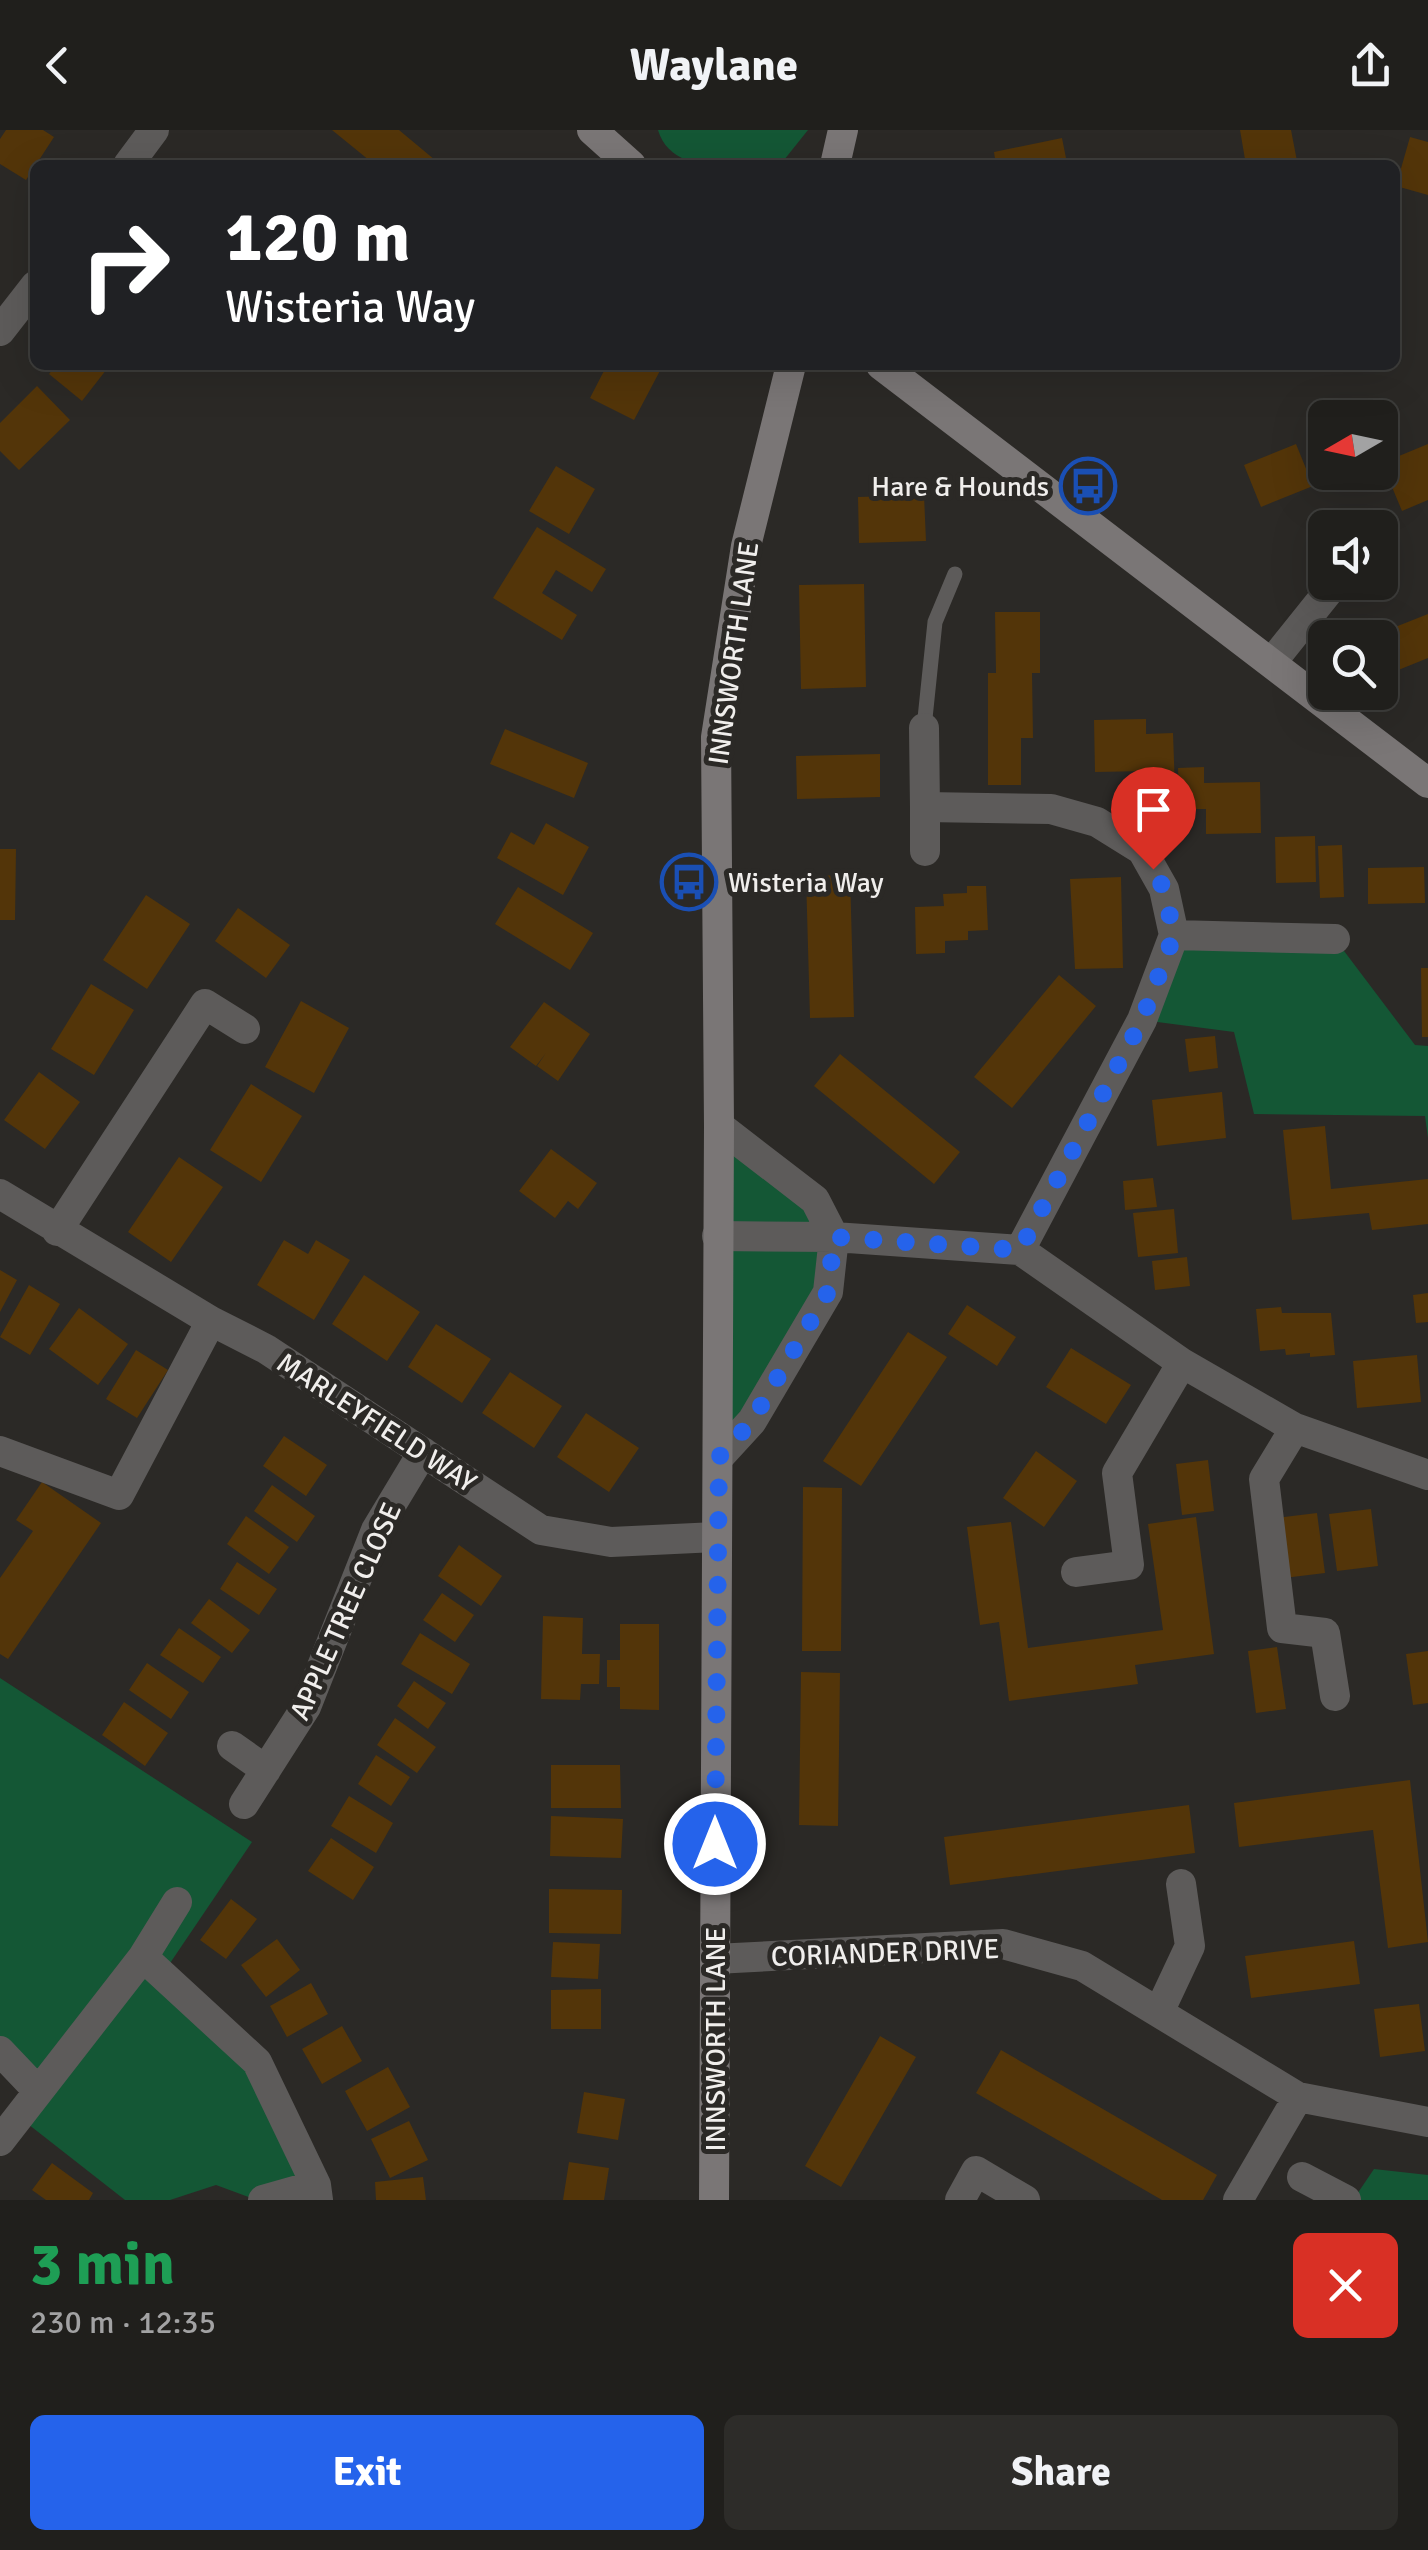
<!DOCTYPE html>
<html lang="en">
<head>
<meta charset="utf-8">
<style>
  body { margin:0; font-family:Signika,sans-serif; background:#2d2c29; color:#f1f3f6; height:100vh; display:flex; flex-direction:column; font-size:38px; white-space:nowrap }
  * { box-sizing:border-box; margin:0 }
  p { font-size:32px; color:#a2a2a3 }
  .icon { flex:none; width:55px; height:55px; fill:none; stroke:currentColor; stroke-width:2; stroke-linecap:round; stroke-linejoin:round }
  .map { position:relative; height:2070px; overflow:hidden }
  .side { display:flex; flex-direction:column; background:#201f1c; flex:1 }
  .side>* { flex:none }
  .banner { position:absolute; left:30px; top:30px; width:1370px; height:210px; border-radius:15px; box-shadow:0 10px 40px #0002,0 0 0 2px #3d3d3b; background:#202124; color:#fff; overflow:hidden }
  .needle { width:65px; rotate:261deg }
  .controls { position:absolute; left:1308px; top:270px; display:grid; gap:20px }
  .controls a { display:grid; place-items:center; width:90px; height:90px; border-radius:15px; background:#201f1c; box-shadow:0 10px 40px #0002,0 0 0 2px #3d3d3b; font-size:50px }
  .pin { position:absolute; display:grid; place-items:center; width:85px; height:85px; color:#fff; margin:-102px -42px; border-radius:50% 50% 50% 0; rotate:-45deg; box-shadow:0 0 10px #0007 }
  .pin .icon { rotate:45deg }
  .me { position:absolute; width:110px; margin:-55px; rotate:0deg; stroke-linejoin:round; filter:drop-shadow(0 0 8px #0008) }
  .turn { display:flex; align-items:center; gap:35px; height:210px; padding:0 30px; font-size:45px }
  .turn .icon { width:130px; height:130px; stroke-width:2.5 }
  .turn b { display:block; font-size:70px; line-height:85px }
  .round { display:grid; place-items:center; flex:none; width:105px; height:105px; border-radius:15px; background:#2d2c29 }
  .overview { display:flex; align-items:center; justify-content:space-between; height:170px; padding:0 30px }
  h1 { font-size:60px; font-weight:700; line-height:75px; color:#1e9e55 }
  .cta { display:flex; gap:20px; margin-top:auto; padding:20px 30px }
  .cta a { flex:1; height:115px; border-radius:15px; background:#2563eb; color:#fff; font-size:40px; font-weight:700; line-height:115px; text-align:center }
  .cta a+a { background:#2d2c29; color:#f1f3f6 }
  header { display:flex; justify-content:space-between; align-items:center; height:130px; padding:0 30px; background:#201f1c; font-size:45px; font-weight:700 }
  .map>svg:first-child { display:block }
  .green { fill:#145735 }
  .building { fill:#533509 }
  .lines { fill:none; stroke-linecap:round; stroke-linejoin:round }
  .lane { stroke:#5d5b5a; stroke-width:15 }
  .street { stroke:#5d5b5a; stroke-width:30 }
  .secondary { stroke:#7a7676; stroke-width:30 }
  .route { stroke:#2563eb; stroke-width:18; stroke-dasharray:0 32.4 }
  .labels { text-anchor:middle; stroke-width:10; stroke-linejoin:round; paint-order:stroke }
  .poi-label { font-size:28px; fill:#f0eeec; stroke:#2b2926; text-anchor:end }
  .street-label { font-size:28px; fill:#f0eeec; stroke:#2b2926 }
</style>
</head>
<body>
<header><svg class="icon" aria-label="back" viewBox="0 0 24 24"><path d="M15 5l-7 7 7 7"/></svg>Waylane<svg class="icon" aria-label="share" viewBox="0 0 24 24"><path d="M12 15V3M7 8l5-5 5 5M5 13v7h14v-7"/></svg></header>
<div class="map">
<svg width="1428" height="2070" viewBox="0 0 1428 2070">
  <rect width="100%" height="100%" fill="#2b2926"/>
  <!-- green -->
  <path class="green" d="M658 0H808L780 35C742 35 672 48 658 0Z
    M1174 805 1335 809 1415 915 1428 916V1008L1425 986 1254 984 1234 902 1142 890Z
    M719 996 815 1070 828 1162 719 1327Z
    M0 1548 252 1712 162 1845 257 1932 316 2055 257 2070 216 2055 170 2070H125L19 1987 38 1961 0 1921Z
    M1374 2039 1428 2045V2070H1353Z"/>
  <!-- building -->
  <path class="building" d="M6 0H43L54 7 26 50 0 34V9Z
    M332 0H399L441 35H375Z
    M1240 0H1291L1297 31 1246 35Z
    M1410 7 1428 12V65L1396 56Z
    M1062 8 1067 33 996 35 994 22Z
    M56 235H110L82 271 49 244Z
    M607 235H663L634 290 590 268Z
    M37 256 70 290 19 340 0 321V293Z
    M1325 293V335L1310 299Z
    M1296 314 1313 356 1261 377 1244 335Z
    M1428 314V370L1402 381 1382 333Z
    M556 336 595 359 569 404 529 381Z
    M924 365 926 411 859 413 858 367Z
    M537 397 606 439 592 462 556 440 542 463 577 485 562 510 493 468Z
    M864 454 866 557 801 559 799 455Z
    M995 482H1040V543H1032L1033 608H1021V655H988V543H996Z
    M1428 484V528L1386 545 1380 532V508L1370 507Z
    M1146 589V604L1173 603 1175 659 1149 660 1148 641 1095 642 1094 590Z
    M505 599 588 633 574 668 490 634Z
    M880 624V667L797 669 796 626Z
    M1204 637V653L1260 652 1261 703 1206 704V679H1179L1178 638Z
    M546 693 589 717 563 765 497 728 511 702 534 715Z
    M1315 706 1316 752 1276 753 1275 707Z
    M1342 715 1344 767 1320 768 1318 716Z
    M0 719H16L15 790H0Z
    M1424 737 1425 773 1368 774V738Z
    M850 745 854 887 810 888 806 746Z
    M1121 747 1123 838 1075 839 1070 749Z
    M967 756H986L988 800 968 801V810L945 811V823L916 824 915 777 944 776 943 764 967 763Z
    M518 757 593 803 570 840 495 794Z
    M146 765 190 794 147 859 103 830Z
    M238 778 290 815 266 848 215 811Z
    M1421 838H1428V907H1422Z
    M1059 845 1096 876 1012 978 974 947Z
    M91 854 134 880 94 945 51 919Z
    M301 871 349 898 314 963 265 937Z
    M544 872 590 904 558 951 537 936 546 923 536 936 510 917Z
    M1215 906 1218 938 1189 942 1185 909Z
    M840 924 960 1022 934 1054 814 956Z
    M39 942 80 972 45 1019 4 990Z
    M251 954 302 986 261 1052 210 1020Z
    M1222 962 1226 1008 1157 1016 1152 970Z
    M1325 996 1331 1059 1428 1049V1094L1372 1100 1369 1083 1292 1090 1283 1000Z
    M551 1019 597 1053 578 1079 568 1071 555 1088 519 1061Z
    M179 1027 223 1057 171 1132 128 1102Z
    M1153 1048 1157 1077 1125 1080 1123 1051Z
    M1174 1079 1178 1123 1138 1127 1133 1083Z
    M284 1110 308 1124 316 1110 350 1130 314 1190 257 1155Z
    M1187 1127 1190 1156 1155 1160 1152 1131Z
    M0 1140 17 1150 0 1182Z
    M364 1145 420 1182 387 1231 332 1194Z
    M29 1155 60 1174 30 1225 0 1207Z
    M1428 1163V1192L1416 1193 1413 1165Z
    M967 1175 1016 1207 997 1236 948 1204Z
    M1281 1177 1282 1183H1331L1335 1225 1310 1227V1223L1286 1225 1285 1219 1260 1221 1256 1179Z
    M79 1178 128 1214 98 1255 49 1219Z
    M436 1194 491 1229 462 1273 408 1237Z
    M908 1202 947 1227 861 1356 823 1331Z
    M1071 1218 1131 1255 1106 1294 1046 1257Z
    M136 1220 168 1240 137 1288 106 1269Z
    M1417 1225 1421 1272 1357 1278 1353 1231Z
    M510 1242 562 1276 534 1318 482 1283Z
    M586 1283 639 1318 609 1362 557 1327Z
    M284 1306 327 1335 306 1366 263 1336Z
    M1036 1321 1077 1351 1044 1397 1003 1368Z
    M1208 1330 1214 1381 1182 1385 1176 1334Z
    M42 1352 101 1393 8 1529 0 1524V1448L33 1401 16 1390Z
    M272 1355 315 1386 297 1412 254 1381Z
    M803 1357 842 1358 841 1521H802Z
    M1371 1379 1378 1436 1337 1441 1329 1384Z
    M1317 1383 1325 1443 1284 1448 1276 1388Z
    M246 1386 289 1417 269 1444 227 1414Z
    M1196 1387 1214 1524 1135 1535 1138 1554 1009 1571 999 1492 980 1495 967 1397 1011 1392 1028 1518 1163 1500 1148 1394Z
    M459 1415 502 1446 481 1476 438 1446Z
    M237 1432 277 1459 259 1485 220 1459Z
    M442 1463 474 1485 455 1512 423 1490Z
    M209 1469 250 1500 232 1523 191 1493Z
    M543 1486 583 1488 582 1524H600L599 1554H581L580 1570 541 1569Z
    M620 1494H659V1580L620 1579V1557H607V1530H620Z
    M179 1498 221 1527 203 1553 160 1525Z
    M420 1503 470 1534 452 1564 401 1534Z
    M1277 1517 1286 1579 1256 1583 1248 1521Z
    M1428 1521V1573L1413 1575 1406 1524Z
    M147 1533 189 1562 171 1589 129 1560Z
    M801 1542 840 1543 838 1696 799 1695Z
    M414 1551 446 1573 428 1599 397 1576Z
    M124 1572 168 1603 145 1636 102 1605Z
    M395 1588 436 1617 417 1643 377 1615Z
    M376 1625 410 1647 391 1676 358 1654Z
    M551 1635H620L621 1678H551Z
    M1410 1650 1428 1812 1388 1818 1373 1700 1239 1717 1234 1673Z
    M349 1666 393 1693 376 1723 331 1696Z
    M1189 1675 1195 1723 950 1755 944 1707Z
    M551 1686 623 1689 621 1728 550 1726Z
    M331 1708 374 1737 353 1770 308 1741Z
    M549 1759 622 1760 621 1804 549 1803Z
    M231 1769 257 1789 226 1829 200 1810Z
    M277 1809 300 1840 266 1867 241 1835Z
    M1354 1811 1360 1854 1251 1868 1245 1826Z
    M553 1812 600 1814 598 1849 551 1847Z
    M311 1853 328 1884 287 1907 270 1876Z
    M601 1859V1899H551V1860Z
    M1419 1874 1425 1921 1380 1927 1374 1879Z
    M342 1896 362 1931 322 1954 302 1919Z
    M880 1906 916 1927 841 2057 805 2036Z
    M1001 1920 1217 2045 1203 2070H1162L976 1963Z
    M388 1937 410 1977 367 2001 345 1961Z
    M584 1962 625 1969 618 2010 577 2003Z
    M409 1991 428 2030 390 2048 371 2009Z
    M569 2032 609 2038 604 2070H563Z
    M52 2033 93 2063 89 2070H46L32 2060Z
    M423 2047 426 2070H376L375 2052Z"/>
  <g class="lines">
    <!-- lane -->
    <path class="lane" d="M924 598 935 492 955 444"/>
    <!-- street -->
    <path class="street" d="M128 35 154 0
      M0 201 35 156
      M1272 532 1336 452
      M924 598 925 677 1051 679 1097 692 1142 720 1164 759 1174 805 1142 890 1020 1120
      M925 677V721
      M1174 805 1335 809
      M0 1064 211 1191 266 1219 541 1400 611 1412 716 1407
      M57 1101 205 874 245 899
      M717 1106 834 1107 1020 1120 1182 1233 1295 1298 1428 1345
      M1295 1298 1264 1349 1282 1498 1325 1503 1335 1566
      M0 1321 119 1365 211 1191
      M719 1327 752 1291 828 1162 834 1107 815 1070 719 996
      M1076 1442 1129 1435 1117 1343 1182 1233
      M232 1616 266 1640
      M244 1674 306 1577 376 1400 423 1322
      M143 1827 257 1932 316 2055 318 2070
      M715 1829 1003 1814 1082 1836 1298 1967 1428 1992
      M1159 1882 1190 1816 1181 1754
      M0 1921 38 1961
      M0 2011 143 1827 177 1772
      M1302 2047 1346 2070
      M263 2070 316 2055
      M960 2070 976 2041 1025 2070
      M1238 2070 1298 1967"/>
    <!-- secondary -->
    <path class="secondary" d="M592 0 631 35
      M835 35 843 0
      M881 235 1428 653
      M714 2070 719 996 716 607 746 416 791 235"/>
  </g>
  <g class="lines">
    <!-- route -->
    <path class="route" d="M715 1714 719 1327 752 1291 828 1162 834 1107 1020 1120 1142 890 1174 805 1164 759 1153 739"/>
  </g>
  <!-- icons -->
  <defs>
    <g id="bus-ring" transform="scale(2.875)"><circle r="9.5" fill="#2b2926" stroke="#1a4fb4" stroke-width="1.5"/><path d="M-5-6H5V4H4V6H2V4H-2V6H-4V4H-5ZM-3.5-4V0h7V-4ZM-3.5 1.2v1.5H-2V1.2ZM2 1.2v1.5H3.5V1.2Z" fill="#1a4fb4"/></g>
  </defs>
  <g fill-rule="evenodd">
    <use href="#bus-ring" x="1088" y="356"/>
    <use href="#bus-ring" x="689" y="752"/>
  </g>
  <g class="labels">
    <!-- poi labels -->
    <g class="poi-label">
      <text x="1049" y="366">Hare &amp; Hounds</text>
      <text x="728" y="762" text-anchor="start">Wisteria Way</text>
    </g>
    <!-- street labels -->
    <g class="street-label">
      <text transform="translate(733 523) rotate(-82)" y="10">INNSWORTH LANE</text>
      <text transform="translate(377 1292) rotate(33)" y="10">MARLEYFIELD WAY</text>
      <text transform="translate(345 1481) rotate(-66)" y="10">APPLE TREE CLOSE</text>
      <text transform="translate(885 1822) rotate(-2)" y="10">CORIANDER DRIVE</text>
      <text transform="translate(715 1909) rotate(-90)" y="10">INNSWORTH LANE</text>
    </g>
  </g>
</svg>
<div class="controls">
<a><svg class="needle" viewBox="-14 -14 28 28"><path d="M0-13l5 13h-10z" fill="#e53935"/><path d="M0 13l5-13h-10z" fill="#a2a2a3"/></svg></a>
<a><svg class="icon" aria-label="sound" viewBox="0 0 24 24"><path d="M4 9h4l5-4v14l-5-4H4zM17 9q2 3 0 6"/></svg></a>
<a><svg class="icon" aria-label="search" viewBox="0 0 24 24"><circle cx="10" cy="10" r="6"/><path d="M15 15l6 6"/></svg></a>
</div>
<div class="pin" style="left:1153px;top:739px;background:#d93025"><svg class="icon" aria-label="arrive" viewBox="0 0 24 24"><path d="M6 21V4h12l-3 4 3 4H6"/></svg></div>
<svg class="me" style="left:715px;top:1714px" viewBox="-20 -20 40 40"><circle r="17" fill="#2563eb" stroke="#fff" stroke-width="3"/><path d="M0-11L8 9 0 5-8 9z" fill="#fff"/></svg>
<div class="banner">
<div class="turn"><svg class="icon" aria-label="right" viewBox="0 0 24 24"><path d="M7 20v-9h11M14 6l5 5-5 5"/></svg><div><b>120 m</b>Wisteria Way</div></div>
</div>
</div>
<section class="side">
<div class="overview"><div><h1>3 min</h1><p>230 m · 12:35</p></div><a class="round" style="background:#d93025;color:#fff"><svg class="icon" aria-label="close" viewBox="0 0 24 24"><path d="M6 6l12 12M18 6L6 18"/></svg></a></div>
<div class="cta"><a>Exit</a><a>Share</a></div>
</section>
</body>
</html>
